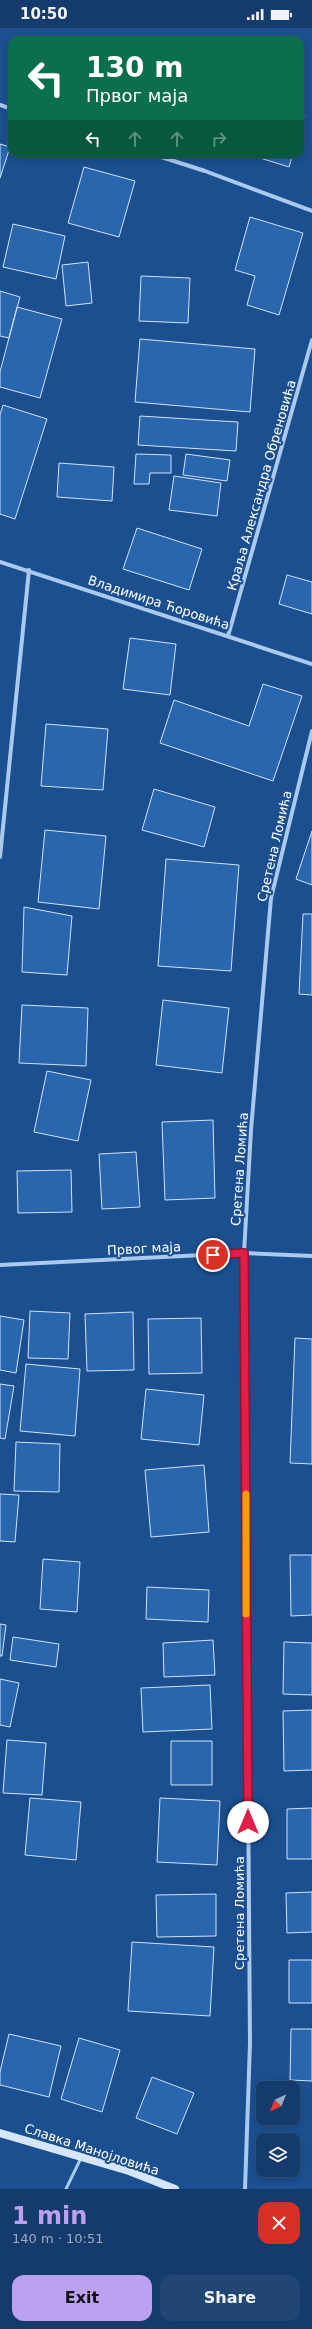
<!DOCTYPE html>
<html lang="en">
<head>
<meta charset="utf-8">
<style>
  body { margin:0; font-family:"DejaVu Sans",sans-serif; background:#214673; color:#f1f3f6; height:100vh; display:flex; flex-direction:column; font-size:15px; white-space:nowrap }
  * { box-sizing:border-box; margin:0 }
  p { font-size:13px; color:#9dadc1 }
  .icon { flex:none; width:22px; height:22px; fill:none; stroke:currentColor; stroke-width:2; stroke-linecap:round; stroke-linejoin:round }
  .map { position:relative; height:2161px; overflow:hidden }
  .details { display:flex; flex-direction:column; background:#143b6b; flex:1 }
  .details>* { flex:none }
  .banner { position:absolute; left:8px; top:8px; width:296px; height:122px; border-radius:12px; box-shadow:0 2px 6px #0003,0 0 0 1px #33557e; background:#0b6e4f; color:#fff; overflow:hidden }
  .needle { width:26px; rotate:223deg }
  .buttons { position:absolute; left:256px; top:2053px; display:grid; gap:8px }
  .buttons a { display:grid; place-items:center; width:44px; height:44px; border-radius:8px; background:#143b6b; box-shadow:0 2px 6px #0003,0 0 0 1px #33557e; font-size:20px }
  .pin { position:absolute; display:grid; place-items:center; width:34px; height:34px; color:#fff; margin:-17px; border:2px solid #fff; border-radius:50%; box-shadow:0 1px 4px #0007 }
  .me { position:absolute; width:44px; margin:-22px; rotate:0deg; stroke-linejoin:round; filter:drop-shadow(0 0 3px #0008) }
  .turn { display:flex; align-items:center; gap:14px; height:84px; padding:0 12px; font-size:18px }
  .turn .icon { width:52px; height:52px; stroke-width:2.5 }
  .turn b { display:block; font-size:28px; line-height:34px }
  .lanes { display:flex; align-items:center; height:38px; padding:0 12px; background:#0003; justify-content:center; gap:20px; direction:ltr }
  .lanes .off { opacity:.35 }
  .round { display:grid; place-items:center; flex:none; width:42px; height:42px; border-radius:12px; background:#214673 }
  .head { display:flex; align-items:center; justify-content:space-between; height:68px; padding:0 12px }
  h1 { font-size:24px; font-weight:600; line-height:30px; color:#bca0f2 }
  .primary-button { display:flex; gap:8px; margin-top:auto; padding:8px 12px }
  .primary-button a { flex:1; height:46px; border-radius:12px; background:#bca0f2; color:#111; font-size:16px; font-weight:600; line-height:46px; text-align:center }
  .primary-button a+a { background:#214673; color:#f1f3f6 }
  .status { display:flex; justify-content:space-between; align-items:center; height:28px; padding:0 20px; background:#143b6b; direction:ltr }
  .status svg { height:11px; fill:currentColor }
  .map>svg:first-child { display:block }
  .building { fill:#2a66ad; stroke:#cfe3fa }
  .lines { fill:none; stroke-linecap:round; stroke-linejoin:round }
  .service { stroke:#a9c9ee; stroke-width:3 }
  .minor { stroke:#a9c9ee; stroke-width:4 }
  .secondary { stroke:#d6e6fa; stroke-width:8 }
  .route-casing { stroke:#92132f; stroke-width:10 }
  .route { stroke:#e11d48; stroke-width:7 }
  .slow { stroke:#f59e0b; stroke-width:7 }
  .labels { text-anchor:middle; stroke-width:4; stroke-linejoin:round; paint-order:stroke }
  .street-label { font-size:13px; fill:#fff; stroke:#1b4f8f }
</style>
</head>
<body>
<div class="status"><b>10:50</b><svg viewBox="0 0 49 12"><path d="M0 12V9h3v3zM5 12V6h3v6zM10 12V3h3v9zM15 12V0h3v12zM26 1h20v11H26zM47 4h2v5h-2z"/></svg></div>
<div class="map">
<svg width="312" height="2161" viewBox="0 0 312 2161">
  <rect width="100%" height="100%" fill="#1b4f8f"/>
  <!-- building -->
  <path class="building" d="M300 86 305 87 300 103Z
    M0 116 10 119 0 150Z
    M247 126H293L289 139Z
    M84 139 135 153 119 209 68 195Z
    M250 189 303 205 279 287 247 277 255 248 235 242Z
    M13 196 65 208 56 251 3 239Z
    M88 234 92 275 66 278 62 237Z
    M141 248 190 250 188 295 139 293Z
    M0 263 20 269 9 310 0 308Z
    M17 279 62 291 40 370 0 359V344Z
    M140 311 255 321 250 384 135 374Z
    M3 377 47 391 15 491 0 486V387Z
    M140 388 238 394 236 423 138 417Z
    M136 426 171 427V445H150L149 456H134Z
    M186 426 230 432 227 453 183 447Z
    M59 435 114 439 112 473 57 469Z
    M174 448 221 455 217 488 169 482Z
    M137 500 202 521 189 562 123 541Z
    M287 547 312 554V586L279 576Z
    M130 610 176 616 170 667 123 661Z
    M263 656 302 668 273 753 160 715 174 672 249 698Z
    M46 696 108 701 103 762 41 758Z
    M154 761 215 779 204 819 142 802Z
    M45 802 106 808 99 881 38 874Z
    M312 803V857L296 851Z
    M166 831 239 837 231 943 158 938Z
    M24 879 72 888 67 947 22 944Z
    M303 886H312V967L299 966Z
    M163 972 229 980 222 1045 156 1037Z
    M22 977 88 980 86 1038 19 1035Z
    M47 1043 91 1052 78 1113 34 1104Z
    M213 1092 215 1170 165 1172 162 1094Z
    M136 1124 140 1179 102 1181 99 1126Z
    M71 1142 72 1184 18 1185 17 1143Z
    M30 1283 70 1285 68 1331 28 1330Z
    M133 1284 134 1342 87 1343 85 1286Z
    M0 1288 24 1292 16 1345 0 1342Z
    M201 1290 202 1345 149 1346 148 1291Z
    M295 1310 312 1311V1436L290 1435Z
    M26 1336 80 1341 75 1408 20 1403Z
    M0 1356 14 1358 5 1411 0 1410Z
    M146 1361 204 1367 199 1417 141 1411Z
    M16 1414 60 1416 59 1464 14 1463Z
    M204 1437 209 1504 151 1509 145 1442Z
    M0 1466 19 1467 15 1514 0 1513Z
    M290 1527H312V1587L291 1588Z
    M43 1531 80 1534 77 1584 40 1581Z
    M147 1559 209 1562 208 1594 146 1591Z
    M0 1596 6 1597 2 1628H0Z
    M13 1609 59 1616 56 1639 10 1632Z
    M213 1612 215 1647 164 1649 163 1615Z
    M284 1614 312 1615V1667L283 1666Z
    M0 1651 19 1655 10 1699 0 1697Z
    M210 1657 212 1701 143 1704 141 1660Z
    M312 1682V1742L284 1743 283 1683Z
    M7 1712 46 1715 42 1767 3 1765Z
    M171 1713H212V1757H171Z
    M30 1770 81 1774 76 1832 25 1827Z
    M160 1770 220 1773 217 1837 157 1834Z
    M312 1780V1831H287V1781Z
    M312 1864V1904L287 1905 286 1865Z
    M216 1866V1908L157 1909 156 1867Z
    M132 1914 214 1919 210 1988 128 1983Z
    M289 1932H312V1975H289Z
    M291 2001H312V2053L290 2052Z
    M9 2006 61 2018 49 2069 0 2057V2044Z
    M79 2010 120 2022 102 2084 61 2071Z
    M152 2049 194 2065 177 2106 136 2090Z"/>
  <g class="lines">
    <!-- service -->
    <path class="service" d="M66 2161 81 2130"/>
    <!-- minor -->
    <path class="minor" d="M0 77 12 81
      M152 126 205 143 312 183
      M0 534 312 636
      M228 608 312 312
      M0 829 29 542
      M0 1237 244 1225 312 1228
      M245 2161 250 2015 244 1225 251 1102 271 870 312 703"/>
    <!-- secondary -->
    <path class="secondary" d="M0 2105 129 2143 175 2161"/>
  </g>
  <g class="lines">
    <!-- route casing -->
    <g class="route-casing">
      <path id="route" d="M213 1227 244 1225 248 1794"/>
    </g>
    <!-- route -->
    <use href="#route" class="route"/>
    <!-- slow -->
    <path class="slow" d="M246 1466V1586"/>
  </g>
  <g class="labels">
    <!-- street labels -->
    <g class="street-label">
      <text transform="translate(261 457) rotate(-74)" y="5">Краља Александра Обреновића</text>
      <text transform="translate(159 574) rotate(18)" y="5">Владимира Ћоровића</text>
      <text transform="translate(274 818) rotate(-77)" y="5">Сретена Ломића</text>
      <text transform="translate(239 1141) rotate(-86)" y="5">Сретена Ломића</text>
      <text transform="translate(144 1220) rotate(-3)" y="5">Првог маја</text>
      <text transform="translate(239 1885) rotate(-90)" y="5">Сретена Ломића</text>
      <text transform="translate(92 2121) rotate(18)" y="5">Славка Манојловића</text>
    </g>
  </g>
</svg>
<div class="buttons">
<a><svg class="needle" viewBox="-14 -14 28 28"><path d="M0-13l5 13h-10z" fill="#e53935"/><path d="M0 13l5-13h-10z" fill="#9dadc1"/></svg></a>
<a><svg class="icon" aria-label="layers" viewBox="0 0 24 24"><path d="M12 4l9 5-9 5-9-5zM3 14l9 5 9-5"/></svg></a>
</div>
<div class="pin" style="left:213px;top:1227px;background:#d93025"><svg class="icon" aria-label="arrive" viewBox="0 0 24 24"><path d="M6 21V4h12l-3 4 3 4H6"/></svg></div>
<svg class="me" style="left:248px;top:1794px" viewBox="-20 -20 40 40"><circle r="19" fill="#fff"/><path d="M0-13L10 11 0 6-10 11z" fill="#e11d48"/></svg>
<div class="banner">
<div class="turn"><svg class="icon" aria-label="left" viewBox="0 0 24 24"><path d="M17 20v-9H6M10 6l-5 5 5 5"/></svg><div><b>130 m</b>Првог маја</div></div>
<div class="lanes"><svg class="icon" aria-label="left" viewBox="0 0 24 24"><path d="M17 20v-9H6M10 6l-5 5 5 5"/></svg><svg class="icon off" aria-label="ahead" viewBox="0 0 24 24"><path d="M12 20V5M6 11l6-6 6 6"/></svg><svg class="icon off" aria-label="ahead" viewBox="0 0 24 24"><path d="M12 20V5M6 11l6-6 6 6"/></svg><svg class="icon off" aria-label="right" viewBox="0 0 24 24"><path d="M7 20v-9h11M14 6l5 5-5 5"/></svg></div>
</div>
</div>
<section class="details">
<div class="head"><div><h1>1 min</h1><p>140 m · 10:51</p></div><a class="round" style="background:#d93025;color:#fff"><svg class="icon" aria-label="close" viewBox="0 0 24 24"><path d="M6 6l12 12M18 6L6 18"/></svg></a></div>
<div class="primary-button"><a>Exit</a><a>Share</a></div>
</section>
</body>
</html>
